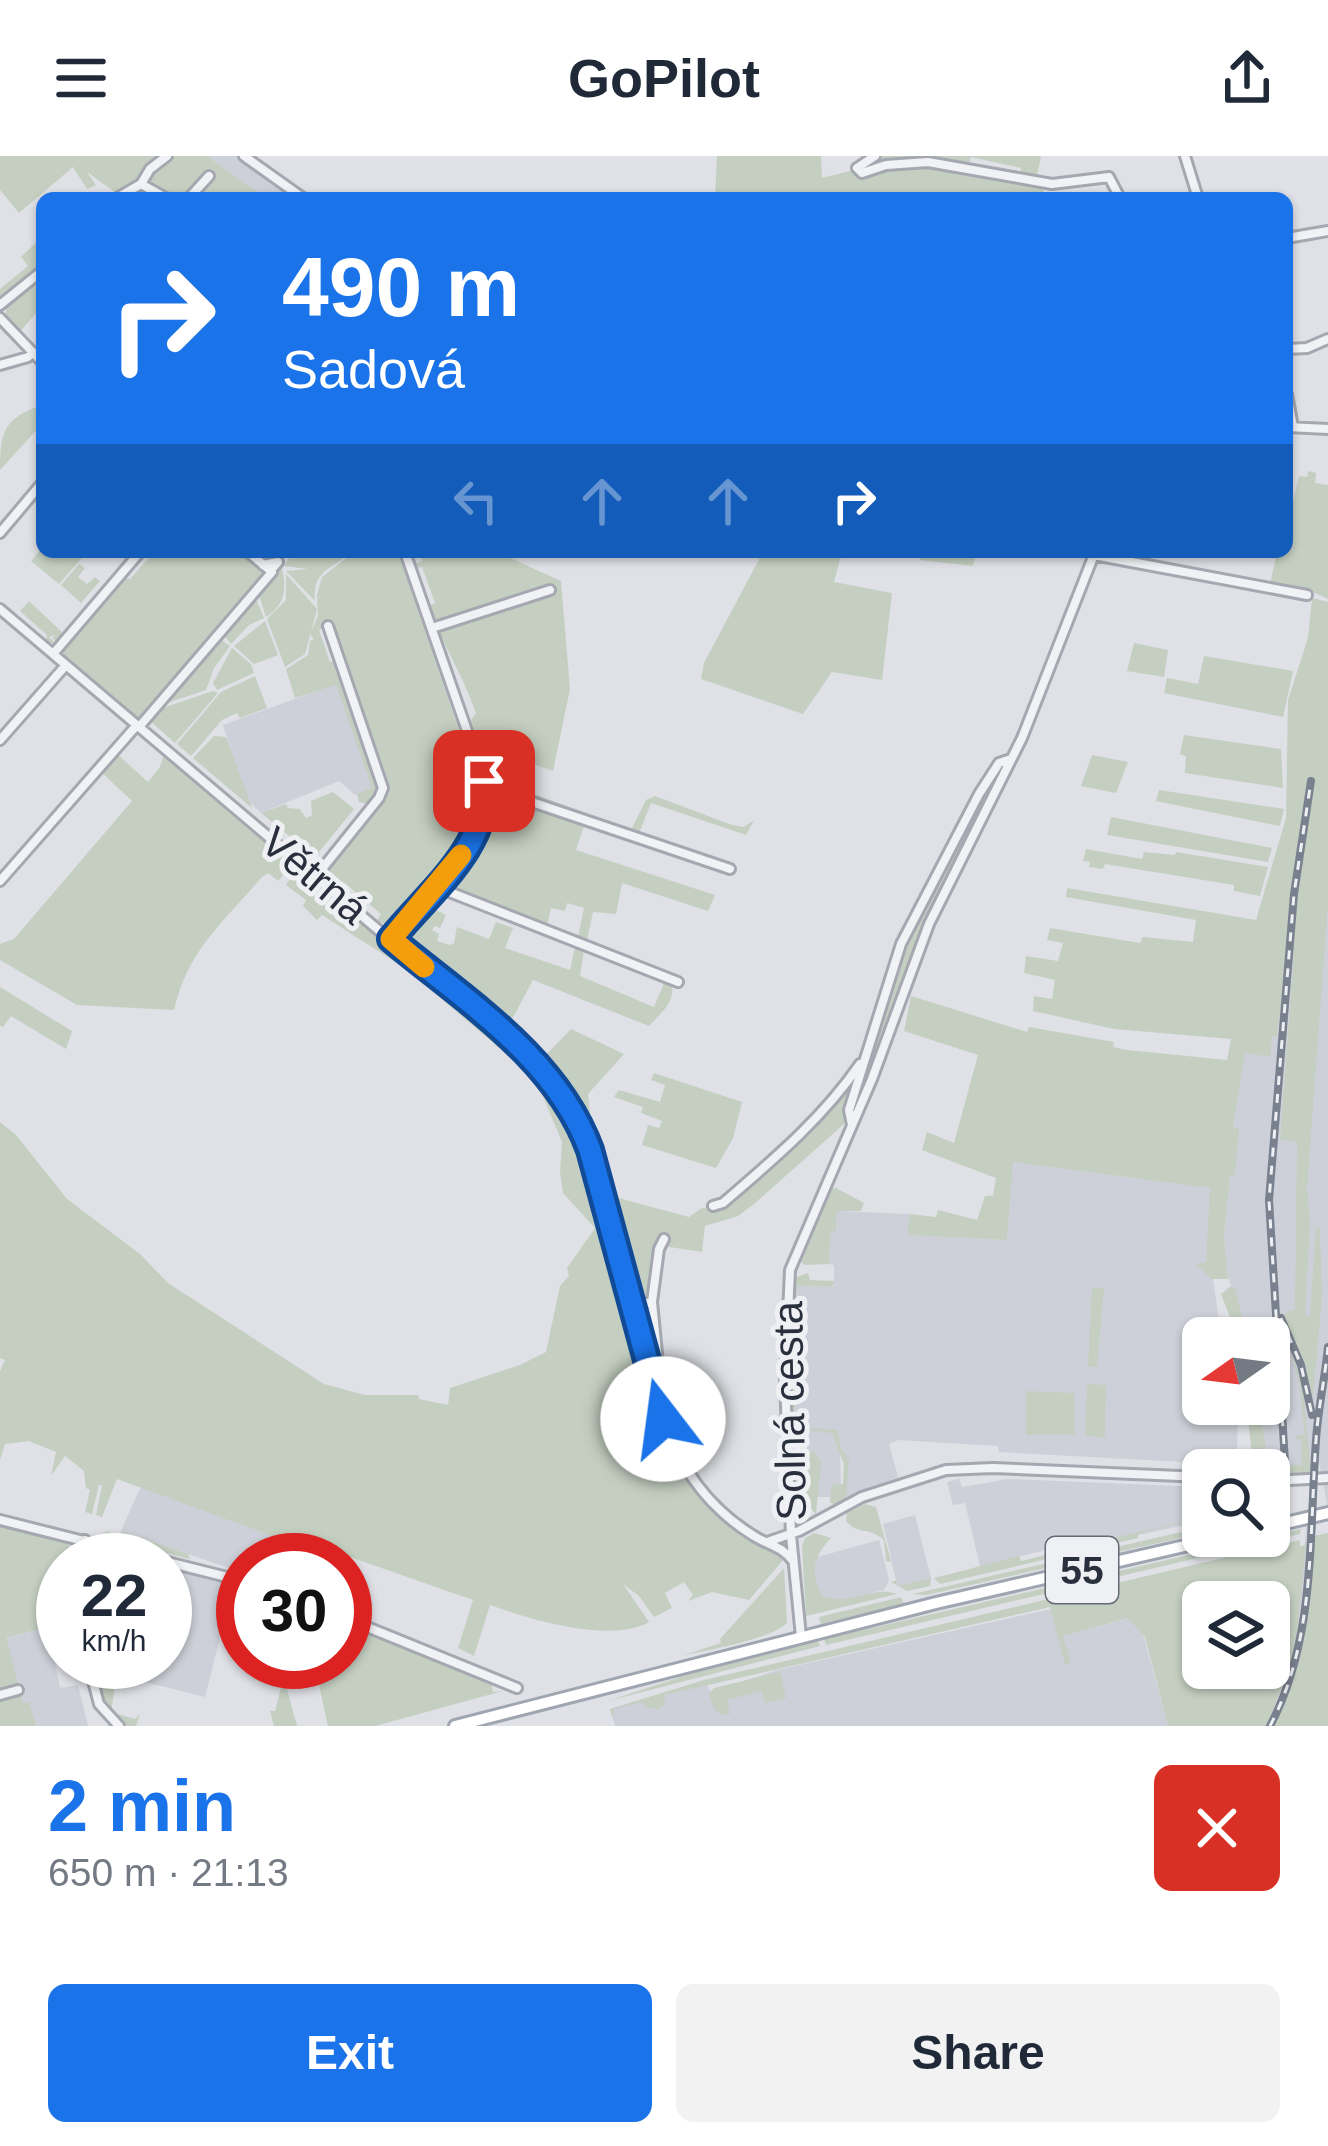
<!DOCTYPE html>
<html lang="en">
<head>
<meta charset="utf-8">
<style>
  body { margin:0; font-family:Arial,sans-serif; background:#f2f2f3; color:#1f2937; height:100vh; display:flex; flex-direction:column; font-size:45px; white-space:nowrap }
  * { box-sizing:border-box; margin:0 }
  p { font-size:39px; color:#747a83 }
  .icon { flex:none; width:66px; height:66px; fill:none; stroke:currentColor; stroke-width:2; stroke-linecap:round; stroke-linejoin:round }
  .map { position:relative; height:1570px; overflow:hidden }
  .drawer { display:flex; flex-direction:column; background:#fff; flex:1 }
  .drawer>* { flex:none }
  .banner { position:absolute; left:36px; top:36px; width:1257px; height:366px; border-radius:18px; box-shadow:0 3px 9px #0004; background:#1a73e8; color:#fff; overflow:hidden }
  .needle { width:78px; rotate:256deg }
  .buttons { position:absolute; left:1182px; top:1161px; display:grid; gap:24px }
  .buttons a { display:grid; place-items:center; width:108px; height:108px; border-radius:18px; background:#fff; box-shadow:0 3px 9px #0004; font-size:60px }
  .speed { position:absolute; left:36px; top:1377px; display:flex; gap:24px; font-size:60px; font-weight:700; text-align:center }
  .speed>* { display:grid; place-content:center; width:156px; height:156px; border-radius:50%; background:#fff; box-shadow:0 3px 9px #0004; line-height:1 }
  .speed small { font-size:30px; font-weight:400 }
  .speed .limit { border:18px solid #d22; background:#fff; color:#111 }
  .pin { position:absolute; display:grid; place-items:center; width:102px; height:102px; color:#fff; margin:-51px; border-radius:24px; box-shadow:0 6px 18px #0006 }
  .me { position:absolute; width:132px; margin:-66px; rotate:345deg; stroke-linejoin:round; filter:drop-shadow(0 0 9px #0008) }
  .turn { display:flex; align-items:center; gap:42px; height:252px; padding:0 48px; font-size:54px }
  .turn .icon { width:156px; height:156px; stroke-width:2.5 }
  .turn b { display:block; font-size:84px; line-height:102px }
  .lanes { display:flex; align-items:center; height:114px; padding:0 48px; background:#0003; justify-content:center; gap:60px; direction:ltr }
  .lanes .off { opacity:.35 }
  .round { display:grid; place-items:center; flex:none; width:126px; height:126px; border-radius:18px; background:#f2f2f3 }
  .head { display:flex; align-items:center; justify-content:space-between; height:204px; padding:0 48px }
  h1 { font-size:72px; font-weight:700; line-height:90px; color:#1a73e8 }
  .button { display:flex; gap:24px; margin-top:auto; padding:24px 48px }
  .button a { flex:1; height:138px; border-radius:18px; background:#1a73e8; color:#fff; font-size:48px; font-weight:700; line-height:138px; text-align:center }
  .button a+a { background:#f2f2f3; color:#1f2937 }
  header { display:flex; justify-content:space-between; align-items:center; height:156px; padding:0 48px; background:#fff; font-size:54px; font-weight:700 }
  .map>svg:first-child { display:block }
  .built { fill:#cdd0d8 }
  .green { fill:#c4cfc1; fill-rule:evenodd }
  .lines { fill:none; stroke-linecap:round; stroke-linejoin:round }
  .minor-casing { stroke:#a5a8b0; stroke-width:14 }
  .major-casing { stroke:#9fa6b1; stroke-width:16 }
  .minor { stroke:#f1f2f5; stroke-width:8 }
  .major { stroke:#fff; stroke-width:10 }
  .rail-casing { stroke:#7a818e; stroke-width:8 }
  .rail { stroke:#eef0f4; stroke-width:3; stroke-dasharray:9; stroke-linecap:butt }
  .route-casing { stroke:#114b97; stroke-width:30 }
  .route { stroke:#1a73e8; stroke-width:21 }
  .slow { stroke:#f59e0b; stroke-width:21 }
  .labels { text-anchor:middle; stroke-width:10; stroke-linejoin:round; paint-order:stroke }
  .shield { fill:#eef0f4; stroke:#646973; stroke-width:3 }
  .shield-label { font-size:39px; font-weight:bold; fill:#292f3c }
  .street-label { font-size:42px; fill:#292f3c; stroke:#eef0f4 }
</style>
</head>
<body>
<header><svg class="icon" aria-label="menu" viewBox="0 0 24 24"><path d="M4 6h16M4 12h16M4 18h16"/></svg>GoPilot<svg class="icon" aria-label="share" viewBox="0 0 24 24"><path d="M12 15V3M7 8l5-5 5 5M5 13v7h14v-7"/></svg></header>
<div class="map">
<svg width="1328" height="1570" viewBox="0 0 1328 1570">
  <rect width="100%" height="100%" fill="#dfe1e6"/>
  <!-- built -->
  <path class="built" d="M207 0H244L301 42H266Z
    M336 528 373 633 355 639 339 625 261 657 246 643 223 569Z
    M1291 609H1328V1353L1319 1306 1301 1498 1282 1555 1273 1570H1267L1295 1495 1311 1320 1304 1319 1293 1309H1267L1260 1248H1269V1182H1247L1226 1114 1224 1080 1230 1019H1234L1238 972H1233L1253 842 1285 694Z
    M1012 1006 1212 1032 1209 1096 1220 1171H1226L1230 1182H1203V1248H1238L1237 1309 999 1296 998 1290 898 1284 889 1288 898 1321 846 1345 848 1303 840 1294 841 1341H812L805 1295 810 1275 819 1274 798 1271 795 1260 797 1130 834 1131V1109L829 1108 831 1074H836L837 1055 909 1058V1079L1007 1084Z
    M959 1323 962 1331 1008 1323 1203 1331V1365L1093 1389 1091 1383 980 1410 965 1347 953 1349 947 1326Z
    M141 1330 283 1384 275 1404H243V1417L121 1375Z
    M915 1359 931 1422 898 1430 883 1368Z
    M879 1384 889 1424 884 1434 821 1449 810 1403Z
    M165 1409 234 1427 205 1541 93 1513 95 1506H165Z
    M1051 1453 1059 1481 1129 1462 1137 1469 1144 1481 1168 1570H615L610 1553 707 1528 710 1536 777 1514Z
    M63 1467V1499L54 1502 60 1532 78 1529 88 1570H36L23 1547 11 1504 0 1502V1476L7 1482Z"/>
  <!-- green -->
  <path class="green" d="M0 0H207L266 42H113L116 37 87 16 96 29 87 33 73 11 19 57 0 34Z
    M717 0H821L822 22 850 15 860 19 906 8 965 13 1043 31 1044 42H715Z
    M879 0H1041L1037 20 1020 17 1021 12 971 1 969 7 936 2 865 12V6Z
    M42 81V110L0 143V133L28 110 21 101Z
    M42 120V150L20 176 5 161 7 149Z
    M42 249V268L0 314C0 276 4 262 42 249Z
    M1308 315 1316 317 1315 327 1328 329V443L1313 436 1270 428 1276 401 1287 396V370L1299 320 1307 321Z
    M42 392V396H87L59 428 31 405Z
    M154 396H241L268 421 139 566 63 498 64 490 123 421 130 423Z
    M293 396H350C333 414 312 413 315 445L286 415 308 413 284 410Z
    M354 396H398L481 639 477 665 468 681 399 765 390 769 377 765 381 758 346 728 339 734 326 718 377 652 388 631 331 469 319 474 330 506 337 504 339 510 335 513 377 624V636L368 648 359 646 357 638 372 632 336 529 295 542 286 513 308 499 310 485 314 483 310 478 318 460 317 439 322 421Z
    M419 396H497L561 425 570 533 553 615 496 595 503 618 513 630 631 674 646 644 655 640 732 669 744 671 754 664 746 679 651 647 638 680 492 629 471 564 476 557C462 517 443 490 429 450L435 447 422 411 417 412 416 407 422 405Z
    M763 396H842L834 426 892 437 882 524 832 516 803 558 701 523 704 507Z
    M921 396H976L973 410 920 404Z
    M79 408 85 412 78 421 87 428 95 421 100 425 81 447 61 429Z
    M277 412H282C287 433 285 449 266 461L259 439Z
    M286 418 317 453 305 498 285 511 267 463 286 444Z
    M1312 442 1328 446V747L1307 1033 1310 1066 1305 1160 1310 1159 1316 1072H1320L1322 1139 1313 1243 1300 1198 1282 1159 1295 1153 1297 985 1280 984 1294 798 1289 796 1314 625 1308 624 1277 880H1272L1270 901 1245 897 1233 971 1239 972 1235 1019 1230 1020 1224 1080 1228 1123H1212L1196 1108 1206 1106 1210 1032 1013 1006 1007 1084 908 1079 909 1058 936 1061 938 1054 977 1064 985 1040H993L996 1022 922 994 927 976 954 987 978 899 904 875 911 840 1027 876 1029 871 1114 886 1113 891 1127 894 1227 904 1231 883 1114 873 1033 855 1034 840 1052 843 1055 824 1024 817 1026 800 1058 805 1063 787 1047 784 1050 772 1140 787 1143 781 1193 786 1196 764 1066 741 1067 732 1256 764 1286 662 1288 544 1308 482Z
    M256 443 264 462 249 469 231 488 224 479Z
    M29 445 65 479 57 486 52 482 55 479 49 481 55 487H45L47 479 20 455Z
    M265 465 278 499 254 508 234 490Z
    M220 483 230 490 214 512 206 534 161 549Z
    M1134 487 1168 494 1164 521 1127 515Z
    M232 492 251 508 254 517 217 534 213 527Z
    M1204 500 1293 515 1283 561 1164 537 1167 522 1198 528Z
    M255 520 267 552 240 562 237 557 222 564 191 600 177 588 221 536Z
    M213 535 218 537 175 587 149 564 157 554Z
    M1184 579 1281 593 1283 632 1185 617 1186 600 1180 598Z
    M214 580 226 581 252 652 193 602Z
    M116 597 148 626 160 611 164 598 287 701 289 713 278 725 268 717 261 722C222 768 188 794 174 854L77 849 0 804V788L14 783 132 645 100 615Z
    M1092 599 1128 606 1116 637 1081 630Z
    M1003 607 914 790 852 957 900 794 982 637Z
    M1159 634 1284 653 1280 670 1156 645Z
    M333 636 354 653 315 701 261 657 286 648 288 652 300 653 306 662 312 659 311 645Z
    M495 640 584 670 576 694 715 739 708 755 622 727 616 758 593 756 587 784 578 781 584 752 567 747 565 755 551 752 547 770 452 733V718L457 720 486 683 481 678Z
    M1111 661 1272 692 1268 706 1107 679Z
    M1086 693 1142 703 1144 696 1175 699 1176 696 1268 711 1260 740 1234 735V729L1105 708 1103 713 1089 711 1090 706 1083 705Z
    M295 715H304L531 907C590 974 604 1061 627 1145L621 1150 622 1156 630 1157C652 1240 660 1302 724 1364 742 1382 754 1391 778 1396L784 1403 749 1444 712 1436 688 1445 693 1439 684 1426 665 1437 672 1452 654 1461 639 1440 623 1428 649 1466C611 1488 529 1463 490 1449L474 1500 458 1492 473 1444 290 1380 286 1385 117 1323 102 1361 96 1359 102 1329H99L92 1358 85 1356 90 1334 86 1332 84 1315 65 1300 51 1320 56 1296 29 1285 5 1288 0 1304V1215L5 1204 0 1202V966L16 979 67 1043 140 1098 168 1127 324 1228 365 1239H418L419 1243 448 1249 450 1232 520 1209 546 1196 560 1130 569 1120 567 1112 595 1072 563 1037 560 1016 562 986 542 938 518 908 406 813 322 759 317 764 303 750 306 744 286 729Z
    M445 738V746L440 744 436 754 446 759 440 772 435 770 432 774 439 778 437 785 449 789 454 787 457 771 489 783 496 766 513 772 505 792 570 814 575 791 584 794 580 820 654 851 664 827H672C675 847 662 856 649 870L533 824 511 865 547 898 571 873 624 898 588 938 591 967 587 970 555 917 406 789V771L434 740Z
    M0 831 72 875 66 893 11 860 3 871 0 870Z
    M861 911 844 968 754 1048 738 1060 705 1070 702 1096 663 1090 664 1083 657 1085 648 1140 653 1157 655 1208 611 1040 689 1061 702 1052 717 1053 839 942Z
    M654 917 742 946 733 982 716 1012 642 989 648 969 659 972 662 965 641 957 643 951 614 941 619 934 660 946 665 929 651 924Z
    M836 1032 864 1047 861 1055H837L836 1075H831L829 1108 804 1109 798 1100 828 1033Z
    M808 1117 810 1124 834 1125 833 1131 797 1130 795 1260 798 1271 838 1274 840 1291 849 1303 846 1345 834 1349 830 1346 831 1329 843 1328 844 1308 832 1277 810 1275 798 1283 792 1279 789 1266 792 1123Z
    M1092 1131 1104 1132 1097 1211 1088 1210Z
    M1230 1131H1235L1247 1182H1238L1221 1138Z
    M1285 1179 1303 1230 1311 1319 1269 1322V1314H1253L1247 1248H1260L1268 1309H1302L1301 1286 1294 1280 1305 1279 1299 1227Z
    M1091 1228 1106 1229 1105 1281 1085 1280 1087 1230Z
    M1026 1235 1074 1237 1075 1278 1026 1279Z
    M806 1293 817 1298 821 1308 816 1358 795 1335 791 1298Z
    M865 1348 876 1351 898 1430 931 1422 930 1430 907 1435 891 1426 897 1424 892 1406 886 1405 884 1384C868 1370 857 1379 846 1365L847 1357Z
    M1203 1360 1138 1378V1382L940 1428 934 1422C968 1414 986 1408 1019 1400L1021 1405Z
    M0 1370 61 1385C71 1389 74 1393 73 1404H63V1467L6 1482 19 1530 0 1535Z
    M1203 1371V1377L926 1439 913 1438Z
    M1301 1373 1300 1378 826 1489 824 1483Z
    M105 1375 120 1379 121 1375 188 1398 190 1403 92 1379 104 1380Z
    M814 1377 831 1382C813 1401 809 1418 823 1440 848 1451 872 1429 897 1438L806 1460 802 1390 805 1382Z
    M1328 1377V1570H1273L1300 1502 1313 1380Z
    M1300 1384V1390L1306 1389 1295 1495 1267 1570H1168L1145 1481 1128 1462 1063 1480 1071 1507 1065 1509 1050 1451 664 1539 665 1548 658 1553 646 1551 642 1546 614 1553 613 1562 610 1553 704 1524ZM1203 1446H1269V1512H1203Z
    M784 1412 787 1467C770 1484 706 1494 681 1500L721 1487 720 1483Z
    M901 1441 904 1448 821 1468 819 1461Z
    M345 1468 491 1525 493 1536 503 1535 375 1570H328L314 1506H345Z
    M818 1484 820 1490 608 1545 711 1511Z
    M301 1514 303 1520 285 1526 297 1570H274L270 1555H275L284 1520 292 1522Z
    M101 1516 123 1521 116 1525 111 1556 135 1563 140 1558 136 1570H126C106 1554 96 1540 101 1516Z
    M780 1516 786 1542 765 1547 761 1535 727 1544 730 1558 724 1559 714 1553 709 1537 714 1532Z
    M20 1537 23 1547 29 1546 36 1570H0V1542Z"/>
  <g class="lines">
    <!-- minor casing -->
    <g class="minor-casing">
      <path id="minor" d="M244 0 303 42
        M1185 0 1198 42
        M857 12 862 17 886 9 928 6 1052 28 1109 21 1120 42
        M857 12 875 0
        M141 28 166 42
        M117 42 141 28 150 13 167 0
        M189 42 209 20
        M1287 82 1328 75
        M0 149 42 115
        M0 162 42 206
        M1287 193 1307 192 1328 183
        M0 209 28 201 33 196
        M1287 238 1293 271
        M1287 271 1328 273
        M0 377 42 327
        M1094 399 1307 439
        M263 409 278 406 270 415
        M0 453 547 917 574 956 590 994 663 1263C680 1312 708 1352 754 1380 768 1389 782 1390 793 1405
        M432 472 550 434
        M53 498 140 396
        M139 571 272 416 248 396
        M0 584 66 509
        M485 635 514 640 730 713
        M317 719 379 642 383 632 328 470
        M0 725 137 569
        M437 728 452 737 678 826
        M391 783C430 735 496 685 482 618L405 396
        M852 969 849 954 901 788 979 638 999 607 1011 603
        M713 1050 723 1047C773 1004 822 963 860 908
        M652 1146 658 1207
        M633 1150 652 1146 659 1093 664 1083
        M1269 1325 1328 1322
        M0 1364 243 1425
        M770 1385 799 1375 862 1341 946 1314 993 1312 1203 1321
        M80 1404 85 1384
        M345 1462 517 1532
        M801 1481 791 1379 785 1223 790 1114 872 923 929 768 1022 582 1095 396
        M88 1506 99 1548 119 1570
        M0 1539 18 1534"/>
    </g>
    <!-- major casing -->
    <g class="major-casing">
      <path id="major" d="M1269 1371 1328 1357
        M455 1570 936 1447 1228 1380"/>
    </g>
    <!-- minor -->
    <use href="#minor" class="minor"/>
    <!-- major -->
    <use href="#major" class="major"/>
    <!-- rail casing -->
    <g class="rail-casing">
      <path id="rail" d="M1281 1162 1301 1209 1312 1259
        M1285 1306 1269 1044 1294 738 1311 625
        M1270 1570C1316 1483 1309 1380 1316 1284 1318 1253 1325 1222 1328 1191"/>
    </g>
    <!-- rail -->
    <use href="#rail" class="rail"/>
  </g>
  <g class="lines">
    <!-- route casing -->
    <g class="route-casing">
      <path id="route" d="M484 625C492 688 428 737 391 783 464 844 556 901 590 994L663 1263"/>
    </g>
    <!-- route -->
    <use href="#route" class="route"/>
    <!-- slow -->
    <path class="slow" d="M424 811 391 783 461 699"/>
  </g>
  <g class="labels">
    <!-- shield labels -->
    <rect class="shield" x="1046" y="1381" width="72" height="66" rx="9"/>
    <g class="shield-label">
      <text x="1082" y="1428">55</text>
    </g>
    <!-- street labels -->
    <g class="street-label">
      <text transform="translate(315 719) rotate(40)" y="15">Větrná</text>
      <text transform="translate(789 1255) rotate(-91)" y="15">Solná cesta</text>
    </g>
  </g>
</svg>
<div class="buttons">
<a><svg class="needle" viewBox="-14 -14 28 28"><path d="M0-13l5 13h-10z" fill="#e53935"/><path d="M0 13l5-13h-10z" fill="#747a83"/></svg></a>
<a><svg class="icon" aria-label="search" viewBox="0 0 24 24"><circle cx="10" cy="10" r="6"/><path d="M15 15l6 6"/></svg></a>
<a><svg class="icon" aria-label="layers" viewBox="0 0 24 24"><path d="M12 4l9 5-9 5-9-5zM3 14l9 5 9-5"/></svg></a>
</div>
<div class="speed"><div>22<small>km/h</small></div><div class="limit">30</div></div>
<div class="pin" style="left:484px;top:625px;background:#d93025"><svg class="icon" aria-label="arrive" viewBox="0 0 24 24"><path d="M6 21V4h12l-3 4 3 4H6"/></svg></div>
<svg class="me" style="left:663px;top:1263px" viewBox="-20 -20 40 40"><circle r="19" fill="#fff"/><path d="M0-13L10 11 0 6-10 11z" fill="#1a73e8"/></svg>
<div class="banner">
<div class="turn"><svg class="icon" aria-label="right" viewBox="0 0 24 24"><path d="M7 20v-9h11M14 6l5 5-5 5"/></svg><div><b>490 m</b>Sadová</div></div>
<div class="lanes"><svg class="icon off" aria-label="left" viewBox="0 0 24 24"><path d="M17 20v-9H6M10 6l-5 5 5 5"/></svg><svg class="icon off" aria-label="ahead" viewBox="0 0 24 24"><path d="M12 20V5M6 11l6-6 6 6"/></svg><svg class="icon off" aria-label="ahead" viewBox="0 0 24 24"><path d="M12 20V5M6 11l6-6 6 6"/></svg><svg class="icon" aria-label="right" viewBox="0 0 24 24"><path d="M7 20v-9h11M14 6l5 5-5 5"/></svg></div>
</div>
</div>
<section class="drawer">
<div class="head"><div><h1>2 min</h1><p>650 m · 21:13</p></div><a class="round" style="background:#d93025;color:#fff"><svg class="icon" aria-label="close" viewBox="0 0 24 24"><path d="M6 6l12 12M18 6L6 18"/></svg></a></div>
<div class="button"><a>Exit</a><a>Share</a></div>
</section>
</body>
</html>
